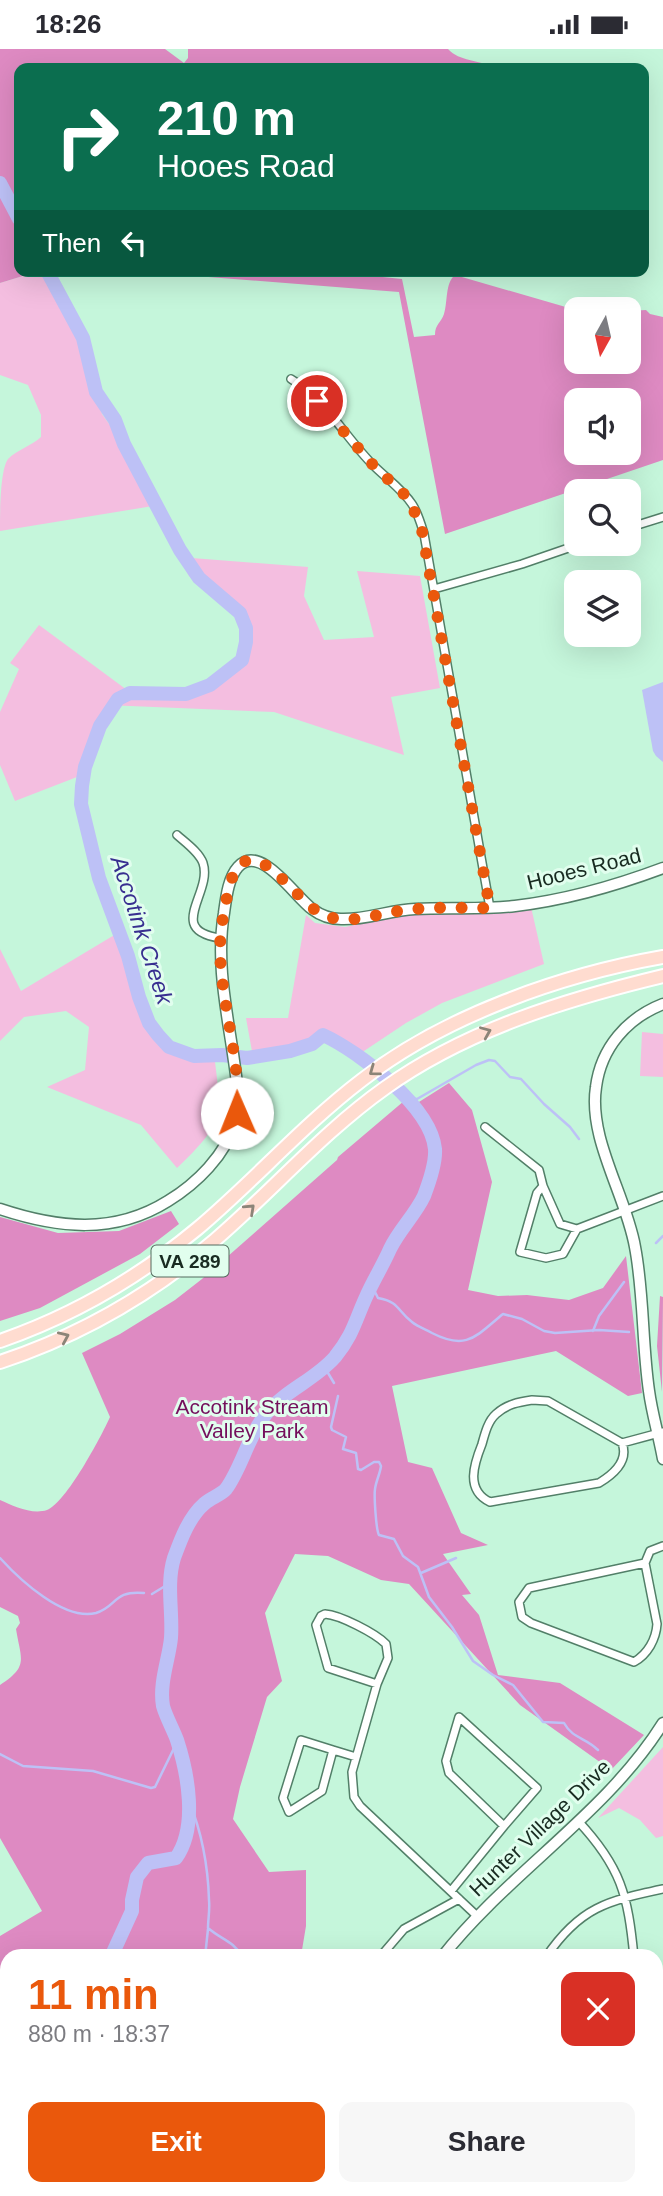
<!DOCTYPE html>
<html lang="en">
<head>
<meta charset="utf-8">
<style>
  body { margin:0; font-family:Helvetica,sans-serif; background:#f7f7f7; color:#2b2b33; height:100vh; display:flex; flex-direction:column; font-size:26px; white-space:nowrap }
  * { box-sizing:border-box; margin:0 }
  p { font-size:23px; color:#7c7c81 }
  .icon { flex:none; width:38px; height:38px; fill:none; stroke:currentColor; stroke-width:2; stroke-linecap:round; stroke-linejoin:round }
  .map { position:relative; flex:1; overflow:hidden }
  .panel { position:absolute; left:0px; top:1900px; width:663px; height:247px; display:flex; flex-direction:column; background:#fff; border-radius:21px 21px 0 0; box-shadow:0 7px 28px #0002 }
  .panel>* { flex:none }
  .banner { position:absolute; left:14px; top:14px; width:635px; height:214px; border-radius:14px; box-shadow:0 7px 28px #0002; background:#0b6e4f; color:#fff; overflow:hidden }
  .needle { width:46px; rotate:188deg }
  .tools { position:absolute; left:564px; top:248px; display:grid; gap:14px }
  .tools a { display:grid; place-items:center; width:77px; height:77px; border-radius:14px; background:#fff; box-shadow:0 7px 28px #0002; font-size:35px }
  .pin { position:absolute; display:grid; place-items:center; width:60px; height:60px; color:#fff; margin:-30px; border:4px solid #fff; border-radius:50%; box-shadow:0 2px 7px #0007 }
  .me { position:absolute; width:77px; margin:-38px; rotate:359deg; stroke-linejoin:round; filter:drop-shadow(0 0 5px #0008) }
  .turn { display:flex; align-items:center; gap:24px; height:147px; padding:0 28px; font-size:32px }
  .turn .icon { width:91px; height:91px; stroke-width:2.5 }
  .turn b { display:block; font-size:49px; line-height:60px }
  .then { display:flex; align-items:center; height:66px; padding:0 28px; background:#0003; gap:14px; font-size:26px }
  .round { display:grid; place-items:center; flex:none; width:74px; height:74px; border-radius:14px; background:#f7f7f7 }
  .summary { display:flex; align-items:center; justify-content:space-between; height:119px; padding:0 28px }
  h1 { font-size:42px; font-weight:700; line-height:52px; color:#ea580c }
  .button { display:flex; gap:14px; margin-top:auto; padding:14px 28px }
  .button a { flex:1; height:80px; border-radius:14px; background:#ea580c; color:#fff; font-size:28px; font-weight:700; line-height:80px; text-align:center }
  .button a+a { background:#f7f7f7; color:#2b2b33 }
  .status { display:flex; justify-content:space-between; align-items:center; height:49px; padding:0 35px; background:#fff; direction:ltr }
  .status svg { height:19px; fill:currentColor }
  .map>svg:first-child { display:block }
  .green { fill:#f4bee0 }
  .forest { fill:#de8ac2; fill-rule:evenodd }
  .water { fill:#bdc1f6 }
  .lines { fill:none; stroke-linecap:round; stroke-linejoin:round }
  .stream { stroke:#bdc1f6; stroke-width:2.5 }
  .river { stroke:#bdc1f6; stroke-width:14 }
  .minor-casing { stroke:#527f68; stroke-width:10 }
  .tertiary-casing { stroke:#527f68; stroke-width:13 }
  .primary-casing { stroke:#fff; stroke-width:16 }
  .minor { stroke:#fff; stroke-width:7 }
  .tertiary { stroke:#fff; stroke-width:10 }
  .primary { stroke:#ffdcd0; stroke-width:12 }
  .oneway { stroke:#8c8478 }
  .route { stroke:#ea580c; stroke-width:12; stroke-dasharray:0 21.6 }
  .labels { text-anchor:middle; stroke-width:6; stroke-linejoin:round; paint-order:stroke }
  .shield { fill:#e1feee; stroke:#546a5e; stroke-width:2 }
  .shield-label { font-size:19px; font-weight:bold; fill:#182b21 }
  .street-label { font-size:21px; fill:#182b21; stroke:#e1feee }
  .park-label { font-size:21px; fill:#740f5c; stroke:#e1feee }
  .water-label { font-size:23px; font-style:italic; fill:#382f90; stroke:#e1feee }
</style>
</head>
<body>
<div class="status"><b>18:26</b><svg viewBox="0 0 49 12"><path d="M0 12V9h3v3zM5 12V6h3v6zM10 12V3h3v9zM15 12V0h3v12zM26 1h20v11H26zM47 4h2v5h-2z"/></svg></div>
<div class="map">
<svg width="663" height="2147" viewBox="0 0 663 2147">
  <rect width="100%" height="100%" fill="#c5f6db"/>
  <!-- green -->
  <path class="green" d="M39 222H47L83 289 102 365 112 379 117 393 153 457 0 482C0 465 0 421 8 410 17 401 31 397 41 388V366L28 336 0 326V234Z
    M179 508 308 518 304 547 324 591 374 588 357 522 420 527 440 639 391 648 404 706 274 663 106 656 77 728 15 752 0 716V663L19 620 10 614 39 576 127 641H197L243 604V573L189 527Z
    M531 858 544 915 442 954 406 974 355 1008 336 988C302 1005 293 1010 253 1008L246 969H288L306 866 315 874 345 878 417 863 499 864Z
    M116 885 134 948 148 980 167 1002 214 1005C222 1068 224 1074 177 1119L141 1076 47 1038 85 1021 89 978 66 962 24 968 0 992V900L21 942Z
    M642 983 663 985V1028L640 1027Z
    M663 1698V1787L656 1789 640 1771 619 1759 598 1769Z"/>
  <!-- forest -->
  <path class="forest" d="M0 0H165L184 14 188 9V0H448C460 13 478 10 494 19H19V222H39L0 234Z
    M132 222H324L402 230 414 288 435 286C435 275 441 274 444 265 448 252 445 234 455 226L576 261V313H628V262L646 261 650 265 663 268V411L445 485 399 243ZM576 352H628V404H576Z
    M449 1034 472 1061 492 1133 468 1241 498 1247 527 1246 569 1251 603 1239 626 1207 642 1344 628 1347 556 1302 392 1337 408 1413 432 1419 461 1484 488 1496 443 1505 471 1545 462 1546 479 1566 498 1626 560 1634 644 1686 611 1721 520 1656 409 1535 381 1531 328 1507 295 1505 265 1564 282 1632 267 1648 240 1738 233 1770 269 1823 306 1821V1877L301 1907 7 1908V2140H278L274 2147H0V1887L42 1862 0 1789V1636C29 1617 21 1611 16 1580L20 1574 18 1567 0 1558V1451C13 1457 32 1466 47 1461 66 1454 101 1388 110 1368L82 1304 120 1285 175 1251 202 1230 337 1111 338 1108 404 1052 411 1058Z
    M171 1162 179 1175 140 1205 40 1259 0 1272V1168L58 1184 119 1182Z
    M660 1247 663 1248 662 1343 657 1297Z
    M305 2140H392L397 2147H300Z
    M460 2140H495L488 2147H450Z"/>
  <!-- water -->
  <path class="water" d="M663 633V713L656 707 653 702 642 641Z"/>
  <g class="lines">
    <!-- stream -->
    <path class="stream" d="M407 1049 417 1050 476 1016 489 1011 495 1012 510 1028 521 1030 544 1055 570 1078 579 1090
      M656 1194 663 1187
      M372 1237 378 1249C400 1253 397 1262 412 1273 418 1278 425 1280 432 1284 467 1302 476 1287 503 1265L522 1270 544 1282 555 1284 599 1281 629 1283
      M593 1282 599 1267 624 1233
      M327 1316 328 1324 334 1334
      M338 1347 331 1378 332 1381 346 1388 343 1400 356 1404 358 1420 361 1421 374 1413H379L381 1417C380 1425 376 1432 375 1440 374 1447 376 1481 379 1486L394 1490 403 1507 418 1518 429 1548 452 1578 473 1612 493 1626 513 1636 543 1673 564 1674C573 1690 585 1688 598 1701
      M0 1509C20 1531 64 1572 96 1564 117 1558 113 1541 144 1544
      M421 1524 456 1509
      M152 1545 170 1534
      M0 1705 23 1717 93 1722 151 1739 155 1738 177 1693
      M189 1752C202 1784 208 1817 209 1851 210 1861 208 1870 208 1879 222 1891 232 1891 243 1908
      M205 1908 208 1880
      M0 1966 7 1974
      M356 2140 369 2147
      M4 2147 2 2144 7 2136"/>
    <!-- river -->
    <path class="river" d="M0 134 19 170
      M47 222 83 289 96 343 115 371 124 395 180 501 199 529 240 564 246 579V593L242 611 210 636 186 645 130 644 118 650 100 677 85 718 82 737 81 755 99 829 128 907 139 948 149 974 158 986 169 998 194 1007 222 1006 247 1009 290 1002 312 995 323 986C360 1003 431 1058 435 1100 436 1114 429 1134 424 1147 415 1166 399 1181 390 1200 383 1216 373 1232 366 1248 355 1272 353 1286 335 1308 315 1331 285 1341 266 1365 248 1387 242 1418 226 1440 221 1446 210 1449 204 1455 189 1468 181 1490 174 1509 166 1535 173 1563 171 1589 169 1610 159 1634 163 1657 166 1668 173 1680 177 1691 188 1725 198 1778 176 1809L148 1814 137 1828 132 1851V1862L111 1908
      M0 2037 7 2029"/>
    <!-- minor casing -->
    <g class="minor-casing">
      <path id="minor" d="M291 330C325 350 346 389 373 416 386 429 402 440 412 455 418 464 421 475 424 485L490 859
        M628 479 663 468
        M434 540 522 515 580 495
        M177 786C186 794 199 803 203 814 213 844 165 881 220 889
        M485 1078 539 1121 543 1137 560 1175 577 1180
        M543 1137 537 1144 520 1203 546 1209 563 1205 577 1180 663 1147
        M532 1351 548 1352 622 1394C629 1412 614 1425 599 1434L490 1453C465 1441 474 1415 482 1395 485 1384 488 1372 496 1365 507 1355 519 1353 532 1351Z
        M622 1394 663 1383
        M645 1514 657 1575C656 1590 648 1605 634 1613L531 1574 522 1568 519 1553 529 1539Z
        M645 1514 650 1502 663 1497
        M325 1565C340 1566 375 1584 386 1595L388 1609 377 1635 328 1619 316 1576 321 1567Z
        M377 1635 352 1723 354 1748 360 1757 477 1867
        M459 1668 537 1739 504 1777 449 1724 446 1712Z
        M301 1691 333 1701 322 1742 289 1763 283 1749Z
        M333 1701 356 1708
        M578 1772C621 1818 628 1846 634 1908
        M451 1842 504 1777
        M380 1908 404 1880 459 1850
        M546 1908C580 1858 607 1852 663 1840
        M656 1990 663 2000
        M565 2140 571 2147"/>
    </g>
    <!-- tertiary casing -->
    <g class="tertiary-casing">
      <path id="tertiary" d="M663 955C627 969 601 999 596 1038 588 1090 626 1146 635 1198 644 1245 642 1294 649 1342 652 1365 659 1387 663 1410
        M0 1160C57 1179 114 1186 168 1152 196 1135 226 1106 235 1073 241 1051 236 1027 233 1005 226 958 216 911 224 864 226 850 228 829 238 818 260 793 295 848 312 860 320 866 331 870 341 870 366 871 390 861 415 860 448 858 482 861 515 857 566 851 615 837 663 819
        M442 1908C507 1825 607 1764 663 1674
        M285 2147 289 2140"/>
    </g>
    <!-- primary casing -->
    <g class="primary-casing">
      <path id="primary" d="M0 1292C72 1267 138 1229 197 1180 253 1133 303 1076 362 1031 444 967 561 926 663 908
        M0 1313C79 1287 152 1245 215 1191 272 1142 323 1083 385 1039 466 981 567 950 663 927"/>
    </g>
    <!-- minor -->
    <use href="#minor" class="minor"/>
    <!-- tertiary -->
    <use href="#tertiary" class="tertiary"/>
    <!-- primary -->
    <use href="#primary" class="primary"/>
  </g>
  <!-- one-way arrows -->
  <defs><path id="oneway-chevron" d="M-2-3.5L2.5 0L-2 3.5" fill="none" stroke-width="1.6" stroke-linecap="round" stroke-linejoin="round" transform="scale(1.75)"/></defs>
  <g class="oneway">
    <use href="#oneway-chevron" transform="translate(486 983) rotate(-23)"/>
    <use href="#oneway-chevron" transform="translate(374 1022) rotate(144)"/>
    <use href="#oneway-chevron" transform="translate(250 1160) rotate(-43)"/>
    <use href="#oneway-chevron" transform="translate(64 1288) rotate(-24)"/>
  </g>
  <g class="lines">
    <!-- route -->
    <path class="route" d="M237 1064C241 1010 221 955 220 901 220 881 224 862 228 843 231 832 234 817 246 812 270 804 302 859 326 867 354 877 387 861 415 860 440 858 465 859 490 859L421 476 407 448 373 416 317 352"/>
  </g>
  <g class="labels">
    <!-- shield labels -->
    <rect class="shield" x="151.5" y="1196.5" width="77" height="31" rx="5"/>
    <g class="shield-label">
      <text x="190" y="1219">VA 289</text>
    </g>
    <!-- street labels -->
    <g class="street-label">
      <text transform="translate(584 820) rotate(-14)" y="7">Hooes Road</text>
      <text transform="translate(540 1779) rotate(-44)" y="7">Hunter Village Drive</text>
    </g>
    <!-- park labels -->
    <g class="park-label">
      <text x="252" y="1365">Accotink Stream<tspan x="252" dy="24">Valley Park</tspan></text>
    </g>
    <!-- water labels -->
    <g class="water-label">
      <text transform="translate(142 881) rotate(72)" y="8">Accotink Creek</text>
    </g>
  </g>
</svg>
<div class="tools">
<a><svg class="needle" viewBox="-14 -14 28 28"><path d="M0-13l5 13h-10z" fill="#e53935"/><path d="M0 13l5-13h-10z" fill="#7c7c81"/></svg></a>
<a><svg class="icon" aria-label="sound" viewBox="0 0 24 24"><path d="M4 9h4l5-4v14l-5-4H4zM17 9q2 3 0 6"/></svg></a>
<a><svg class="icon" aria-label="search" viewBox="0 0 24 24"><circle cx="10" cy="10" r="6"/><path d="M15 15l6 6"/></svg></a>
<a><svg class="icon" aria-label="layers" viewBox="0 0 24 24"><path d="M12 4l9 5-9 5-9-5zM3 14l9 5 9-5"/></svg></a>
</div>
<div class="pin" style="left:317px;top:352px;background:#d93025"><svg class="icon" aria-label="arrive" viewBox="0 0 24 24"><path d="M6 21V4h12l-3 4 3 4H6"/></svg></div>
<svg class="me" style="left:237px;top:1064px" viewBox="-20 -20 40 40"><circle r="19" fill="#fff"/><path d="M0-13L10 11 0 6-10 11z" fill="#ea580c"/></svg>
<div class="banner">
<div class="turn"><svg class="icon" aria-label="right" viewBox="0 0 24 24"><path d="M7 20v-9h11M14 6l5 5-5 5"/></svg><div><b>210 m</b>Hooes Road</div></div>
<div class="then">Then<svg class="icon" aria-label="left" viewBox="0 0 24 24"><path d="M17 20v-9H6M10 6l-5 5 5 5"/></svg></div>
</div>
<section class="panel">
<div class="summary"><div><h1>11 min</h1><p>880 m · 18:37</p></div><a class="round" style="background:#d93025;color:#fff"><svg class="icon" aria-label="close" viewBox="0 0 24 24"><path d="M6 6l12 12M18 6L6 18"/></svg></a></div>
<div class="button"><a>Exit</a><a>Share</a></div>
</section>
</div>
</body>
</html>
